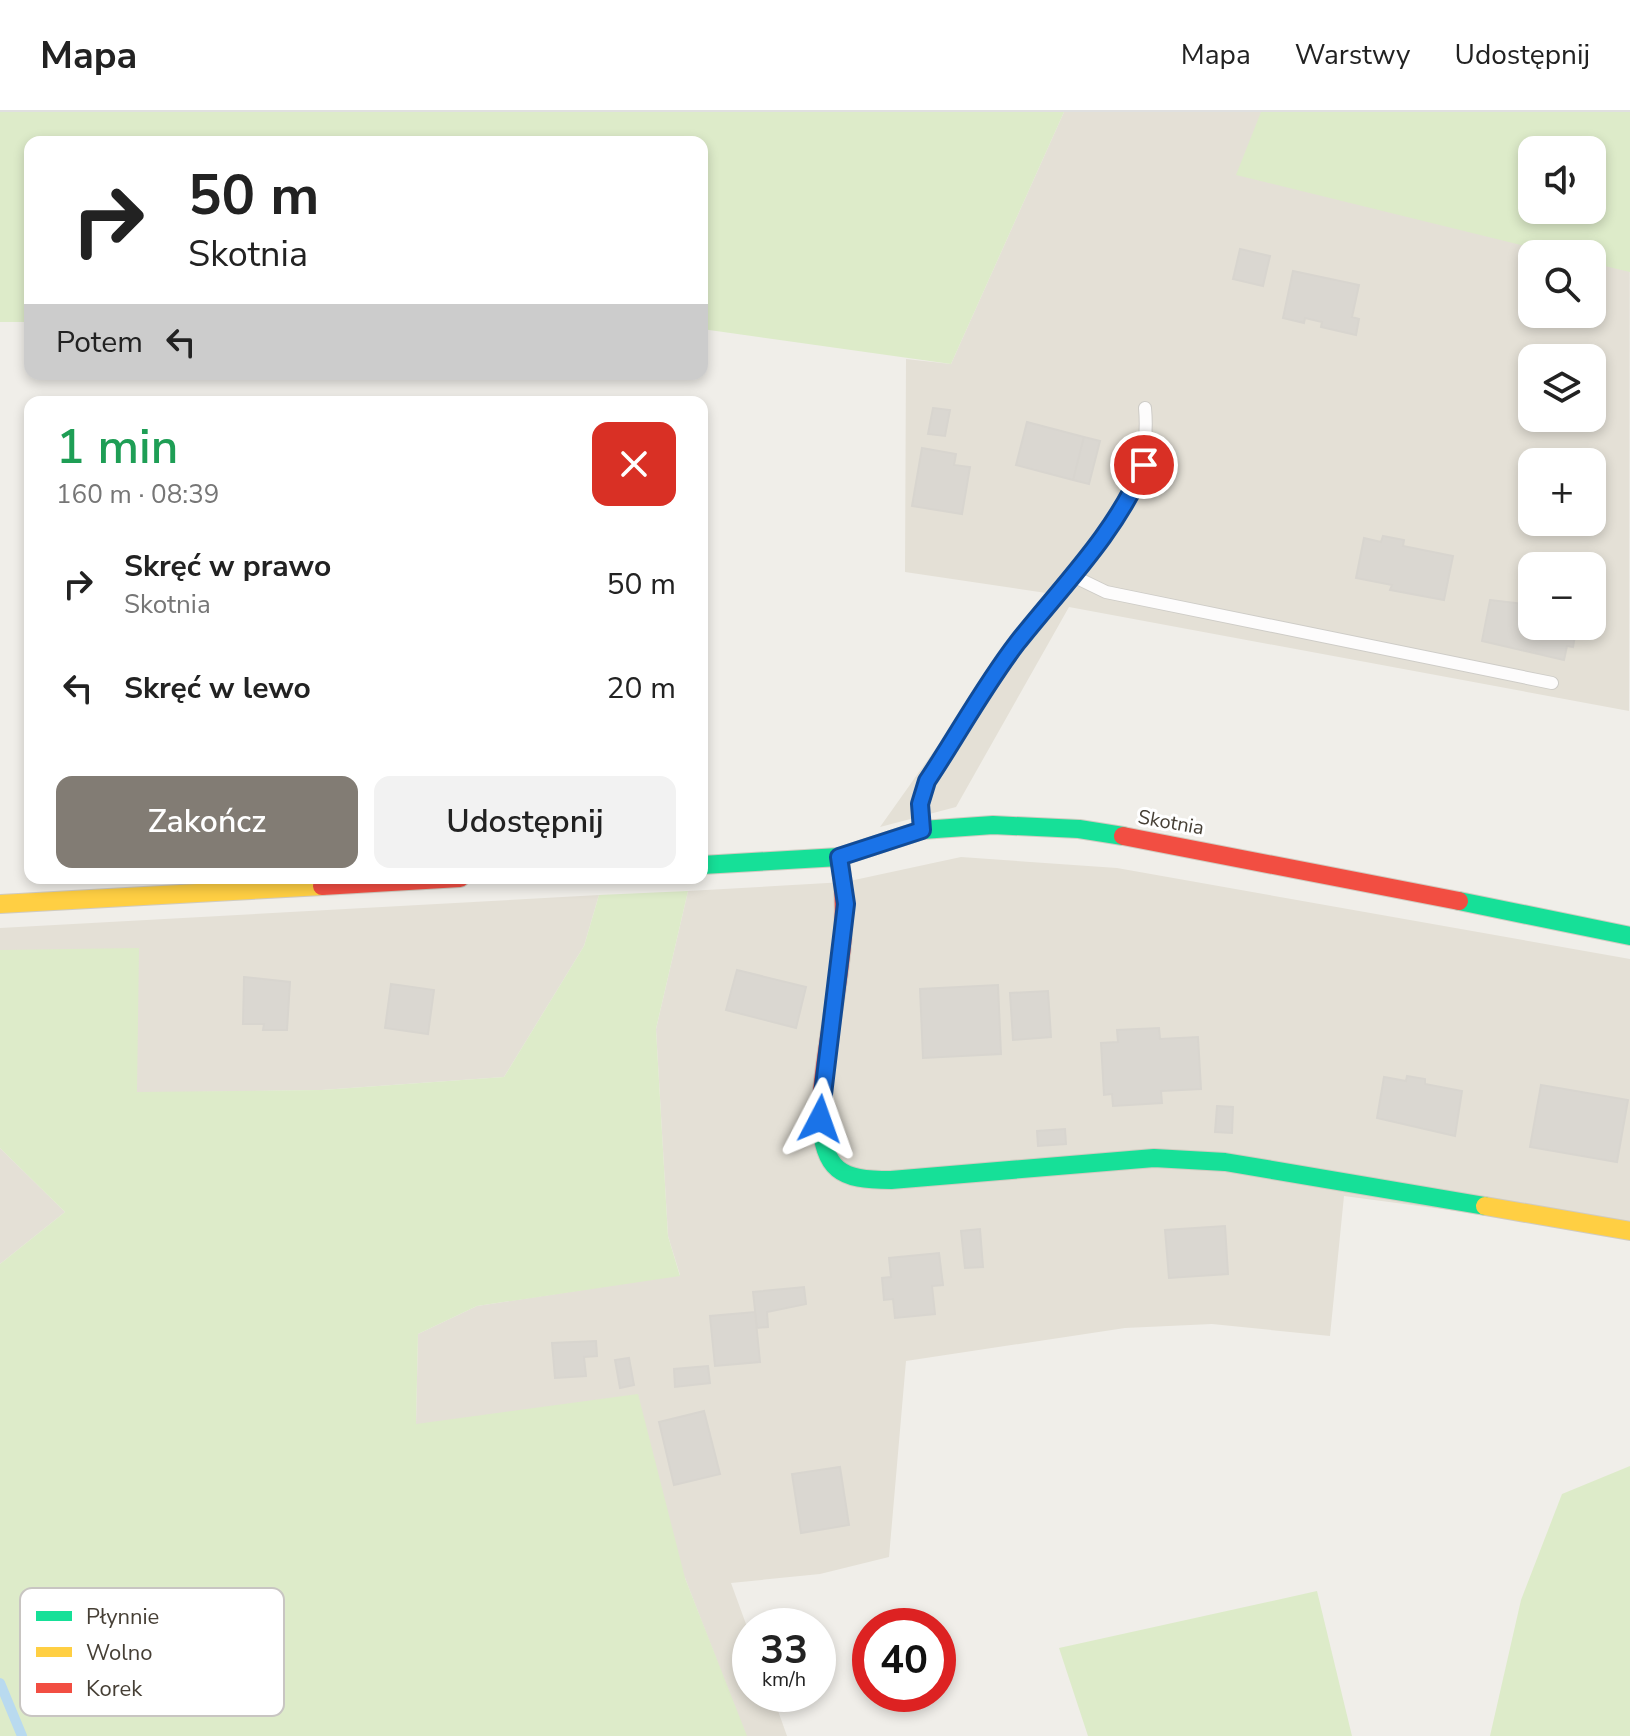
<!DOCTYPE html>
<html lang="pl">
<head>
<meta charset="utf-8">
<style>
  body { margin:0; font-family:"Nunito Sans",sans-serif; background:#f2f2f2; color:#222; height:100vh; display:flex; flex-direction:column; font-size:30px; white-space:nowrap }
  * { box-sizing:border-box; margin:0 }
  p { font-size:26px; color:#767676 }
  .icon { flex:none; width:44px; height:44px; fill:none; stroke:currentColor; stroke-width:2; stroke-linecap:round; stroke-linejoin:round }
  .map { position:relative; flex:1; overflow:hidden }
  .sheet { position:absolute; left:24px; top:284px; width:684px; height:488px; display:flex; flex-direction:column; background:#fff; border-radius:16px; box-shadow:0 4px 12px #0003 }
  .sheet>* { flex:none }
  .top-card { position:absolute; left:24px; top:24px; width:684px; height:244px; border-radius:16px; box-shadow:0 4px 12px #0003; background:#fff; color:#222; overflow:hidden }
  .controls { position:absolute; left:1518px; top:24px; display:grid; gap:16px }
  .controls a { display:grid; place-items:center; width:88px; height:88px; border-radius:16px; background:#fff; box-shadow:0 4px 12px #0003; font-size:40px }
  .speed { position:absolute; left:732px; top:1496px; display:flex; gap:16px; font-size:40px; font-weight:700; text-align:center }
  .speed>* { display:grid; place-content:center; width:104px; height:104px; border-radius:50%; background:#fff; box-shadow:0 4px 12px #0003; line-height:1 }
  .speed small { font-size:20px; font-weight:400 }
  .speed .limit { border:12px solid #d22; background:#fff; color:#111 }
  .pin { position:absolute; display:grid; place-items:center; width:68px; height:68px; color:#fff; margin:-34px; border:4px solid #fff; border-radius:50%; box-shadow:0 2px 8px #0007 }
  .me { position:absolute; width:88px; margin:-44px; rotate:4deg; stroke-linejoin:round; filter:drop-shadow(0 0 6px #0008) }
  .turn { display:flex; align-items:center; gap:28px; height:168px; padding:0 32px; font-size:36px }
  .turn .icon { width:104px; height:104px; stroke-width:2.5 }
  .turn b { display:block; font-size:56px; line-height:68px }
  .then { display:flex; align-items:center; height:76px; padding:0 32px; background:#0003; gap:16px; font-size:30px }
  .round { display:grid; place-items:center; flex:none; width:84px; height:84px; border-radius:16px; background:#f2f2f2 }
  .overview { display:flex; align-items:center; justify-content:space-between; height:136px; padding:0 32px }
  h1 { font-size:48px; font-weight:600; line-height:60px; color:#1e9e55 }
  .primary-button { display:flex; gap:16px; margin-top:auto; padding:16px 32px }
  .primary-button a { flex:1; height:92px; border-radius:16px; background:#827c74; color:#fff; font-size:32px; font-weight:600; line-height:92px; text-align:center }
  .primary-button a+a { background:#f2f2f2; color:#222 }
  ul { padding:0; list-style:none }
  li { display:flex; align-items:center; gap:24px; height:104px; padding:0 32px }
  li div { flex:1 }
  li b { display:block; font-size:30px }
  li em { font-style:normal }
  header { display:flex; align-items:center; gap:48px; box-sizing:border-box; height:112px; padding:0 40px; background:#fff; border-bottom:2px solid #e0e0e0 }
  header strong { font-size:38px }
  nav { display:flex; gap:44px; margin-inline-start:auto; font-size:28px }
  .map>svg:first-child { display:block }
  .residential { fill:#e4e0d6; fill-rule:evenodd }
  .green { fill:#ddebc9; fill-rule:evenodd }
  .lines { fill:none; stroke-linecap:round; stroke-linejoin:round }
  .stream { stroke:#b9daef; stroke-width:10 }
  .building { fill:#dad7d1; stroke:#d8d5cf; stroke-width:2 }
  .lane-casing { stroke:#ceccc7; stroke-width:14 }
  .fast-casing { stroke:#d0cbc0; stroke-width:20 }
  .slow-casing { stroke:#d0cbc0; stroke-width:20 }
  .jam-casing { stroke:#d0cbc0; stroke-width:20 }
  .lane { stroke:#fdfcfc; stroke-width:12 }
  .fast { stroke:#16e098; stroke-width:18 }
  .slow { stroke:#ffcf43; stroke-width:18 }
  .jam { stroke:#f24e42; stroke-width:18 }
  .route-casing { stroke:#114b97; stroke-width:20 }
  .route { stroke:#1a73e8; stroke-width:14 }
  .labels { text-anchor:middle; stroke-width:6; stroke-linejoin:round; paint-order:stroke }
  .street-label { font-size:20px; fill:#463f35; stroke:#fff }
  .key { fill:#fff; stroke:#c8c5c2; stroke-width:2 }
  .key-label { font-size:22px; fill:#463f35 }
</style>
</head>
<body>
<header>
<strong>Mapa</strong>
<nav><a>Mapa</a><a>Warstwy</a><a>Udostępnij</a></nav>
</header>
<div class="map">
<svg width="1630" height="1624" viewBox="0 0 1630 1624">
  <rect width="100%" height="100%" fill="#f0eee9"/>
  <!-- residential -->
  <path class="residential" d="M1064 0H1630L1629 599 1069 495 956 695 880 715 1046 481 905 460 906 247 951 252ZM1532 38H1592V98H1532ZM1532 142H1592V202H1532ZM1532 246H1592V306H1532ZM1532 350H1592V410H1532ZM1532 454H1592V514H1532Z
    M961 745 1117 756 1630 847V1122L1344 1084 1330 1224 1212 1212 1125 1216 906 1249 889 1445 820 1462 731 1471 750 1523V1582H772L787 1624H746L685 1466 416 1312 418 1222 477 1194 680 1163 668 1124 656 917 688 779 845 770Z
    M599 783 584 834 504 965 322 978 136 981 0 838V816Z
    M0 1036 65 1100 0 1152Z"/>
  <!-- green -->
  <path class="green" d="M0 0H1064L951 252 702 217V30H30V210H0Z
    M1261 0H1630V160L1592 151V142H1557L1236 63ZM1532 38H1592V98H1532Z
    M688 779 656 917 668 1124 680 1164 477 1194 418 1222 416 1312 638 1282 685 1466 747 1624H0V1152L65 1100 0 1036V838L139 836 137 980 322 978 504 965 584 834 599 783Z
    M1630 1354V1624H1490L1521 1488 1562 1382Z
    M1317 1479 1352 1624H1088L1059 1536Z"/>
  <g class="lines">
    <!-- stream -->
    <path class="stream" d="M0 1571 22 1624"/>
  </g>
  <!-- building -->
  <path class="building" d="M1240 137 1270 144 1263 174 1233 167Z
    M1293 159 1359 173 1352 205 1359 207 1356 223 1321 215 1322 210 1305 206 1304 211 1283 206Z
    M933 296 950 298 945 324 928 322Z
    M1027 310 1084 325 1073 368 1016 353Z
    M1084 325 1100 329 1089 372 1073 368Z
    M922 336 956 342 954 353 970 355 962 402 912 394Z
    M1383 424 1404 428 1403 434 1453 444 1444 488 1390 478 1392 473 1356 466 1364 426 1381 430Z
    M1490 488 1532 493V514H1571L1576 518 1573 535 1567 534 1564 548 1482 529Z
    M737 858 806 875 796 916 726 898Z
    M244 865 290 870 287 918H263L264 912H243Z
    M391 872 434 878 428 922 385 916Z
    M998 873 1001 942 923 946 920 877Z
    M1048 879 1051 925 1013 928 1010 881Z
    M1159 916 1160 927 1198 925 1201 977 1161 979 1162 991 1113 994 1112 982 1104 983 1101 931 1118 930 1117 918Z
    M1407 964 1425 967V972L1462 979 1455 1024 1377 1006 1384 965 1406 969Z
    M1541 973 1628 988 1617 1050 1530 1035Z
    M1217 994 1233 995 1232 1021 1215 1020Z
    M1065 1017 1066 1032 1038 1034 1037 1019Z
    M1225 1114 1228 1162 1169 1166 1165 1118Z
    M980 1117 983 1155 965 1156 961 1119Z
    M939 1141 943 1173 932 1174 935 1202 895 1206 893 1187 884 1188 882 1166 891 1165 889 1146Z
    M804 1175 806 1192 767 1200 768 1215 757 1216 753 1180Z
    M755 1200 760 1250 715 1254 710 1204Z
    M596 1229 597 1244 584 1245 586 1264 555 1266 552 1231Z
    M629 1246 634 1273 620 1276 615 1248Z
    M708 1254 710 1271 675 1275 674 1257Z
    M704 1299 720 1362 674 1373 659 1310Z
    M840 1355 849 1413 801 1421 792 1362Z"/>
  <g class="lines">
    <!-- lane casing -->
    <g class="lane-casing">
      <path id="lane" d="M1073 464 1106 480 1552 571
        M922 715 920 692 927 669C957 625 984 579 1014 535 1068 457 1155 401 1145 296"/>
    </g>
    <!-- fast casing -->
    <g class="fast-casing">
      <path id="fast" d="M702 753 839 745 922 718 993 713 1079 717 1123 724
        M1459 789 1630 824
        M820 1006C825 1059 839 1068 891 1068L1154 1046 1225 1050 1485 1094"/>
    </g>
    <!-- slow casing -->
    <g class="slow-casing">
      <path id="slow" d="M0 792 322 774
        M1485 1094 1630 1119"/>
    </g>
    <!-- jam casing -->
    <g class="jam-casing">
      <path id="jam" d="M1123 724 1459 789
        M322 774 460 766
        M820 1006C823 920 856 829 839 745"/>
    </g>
    <!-- lane -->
    <use href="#lane" class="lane"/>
    <!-- fast -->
    <use href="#fast" class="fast"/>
    <!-- slow -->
    <use href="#slow" class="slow"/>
    <!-- jam -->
    <use href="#jam" class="jam"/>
  </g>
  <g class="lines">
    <!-- route casing -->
    <g class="route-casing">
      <path id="route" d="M820 1007 846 792 839 745 922 718 920 692 927 669C957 624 984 574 1017 531 1062 474 1116 421 1144 353"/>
    </g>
    <!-- route -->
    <use href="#route" class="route"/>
  </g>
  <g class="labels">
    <!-- street labels -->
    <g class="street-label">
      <text transform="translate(1171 710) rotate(10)" y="7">Skotnia</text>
    </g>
  </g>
  <!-- legend -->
  <rect x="20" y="1476" width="264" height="128" rx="12" class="key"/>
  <rect x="36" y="1499" width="36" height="10" fill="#16e098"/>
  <rect x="36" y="1535" width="36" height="10" fill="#ffcf43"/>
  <rect x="36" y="1571" width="36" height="10" fill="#f24e42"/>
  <g class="key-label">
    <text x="86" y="1512">Płynnie</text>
    <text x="86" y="1548">Wolno</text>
    <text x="86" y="1584">Korek</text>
  </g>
</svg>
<div class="controls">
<a><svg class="icon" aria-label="sound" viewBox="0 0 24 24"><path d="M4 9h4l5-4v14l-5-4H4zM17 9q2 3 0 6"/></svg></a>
<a><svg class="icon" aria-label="search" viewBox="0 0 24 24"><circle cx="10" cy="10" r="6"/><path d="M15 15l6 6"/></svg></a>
<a><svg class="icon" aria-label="layers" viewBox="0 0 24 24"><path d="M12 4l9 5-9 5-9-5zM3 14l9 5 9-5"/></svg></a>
<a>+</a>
<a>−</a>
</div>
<div class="speed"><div>33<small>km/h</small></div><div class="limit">40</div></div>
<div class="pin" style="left:1144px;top:353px;background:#d93025"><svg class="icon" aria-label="arrive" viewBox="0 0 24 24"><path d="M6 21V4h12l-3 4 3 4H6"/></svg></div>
<svg class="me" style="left:820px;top:1007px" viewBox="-20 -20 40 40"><path d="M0-17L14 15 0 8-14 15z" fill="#1a73e8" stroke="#fff" stroke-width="4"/></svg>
<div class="top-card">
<div class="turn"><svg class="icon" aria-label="right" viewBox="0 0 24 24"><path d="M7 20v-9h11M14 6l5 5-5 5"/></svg><div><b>50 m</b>Skotnia</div></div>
<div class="then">Potem<svg class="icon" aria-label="left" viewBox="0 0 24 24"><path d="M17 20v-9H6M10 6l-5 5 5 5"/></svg></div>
</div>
<section class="sheet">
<div class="overview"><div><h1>1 min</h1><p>160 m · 08:39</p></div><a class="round" style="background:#d93025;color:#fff"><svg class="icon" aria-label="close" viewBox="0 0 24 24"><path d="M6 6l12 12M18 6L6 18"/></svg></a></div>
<ul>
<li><svg class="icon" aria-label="right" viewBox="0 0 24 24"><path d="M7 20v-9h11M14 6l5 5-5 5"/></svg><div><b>Skręć w prawo</b><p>Skotnia</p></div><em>50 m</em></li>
<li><svg class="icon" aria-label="left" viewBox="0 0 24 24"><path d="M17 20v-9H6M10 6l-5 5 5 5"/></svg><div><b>Skręć w lewo</b></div><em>20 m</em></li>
</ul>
<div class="primary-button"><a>Zakończ</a><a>Udostępnij</a></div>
</section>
</div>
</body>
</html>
